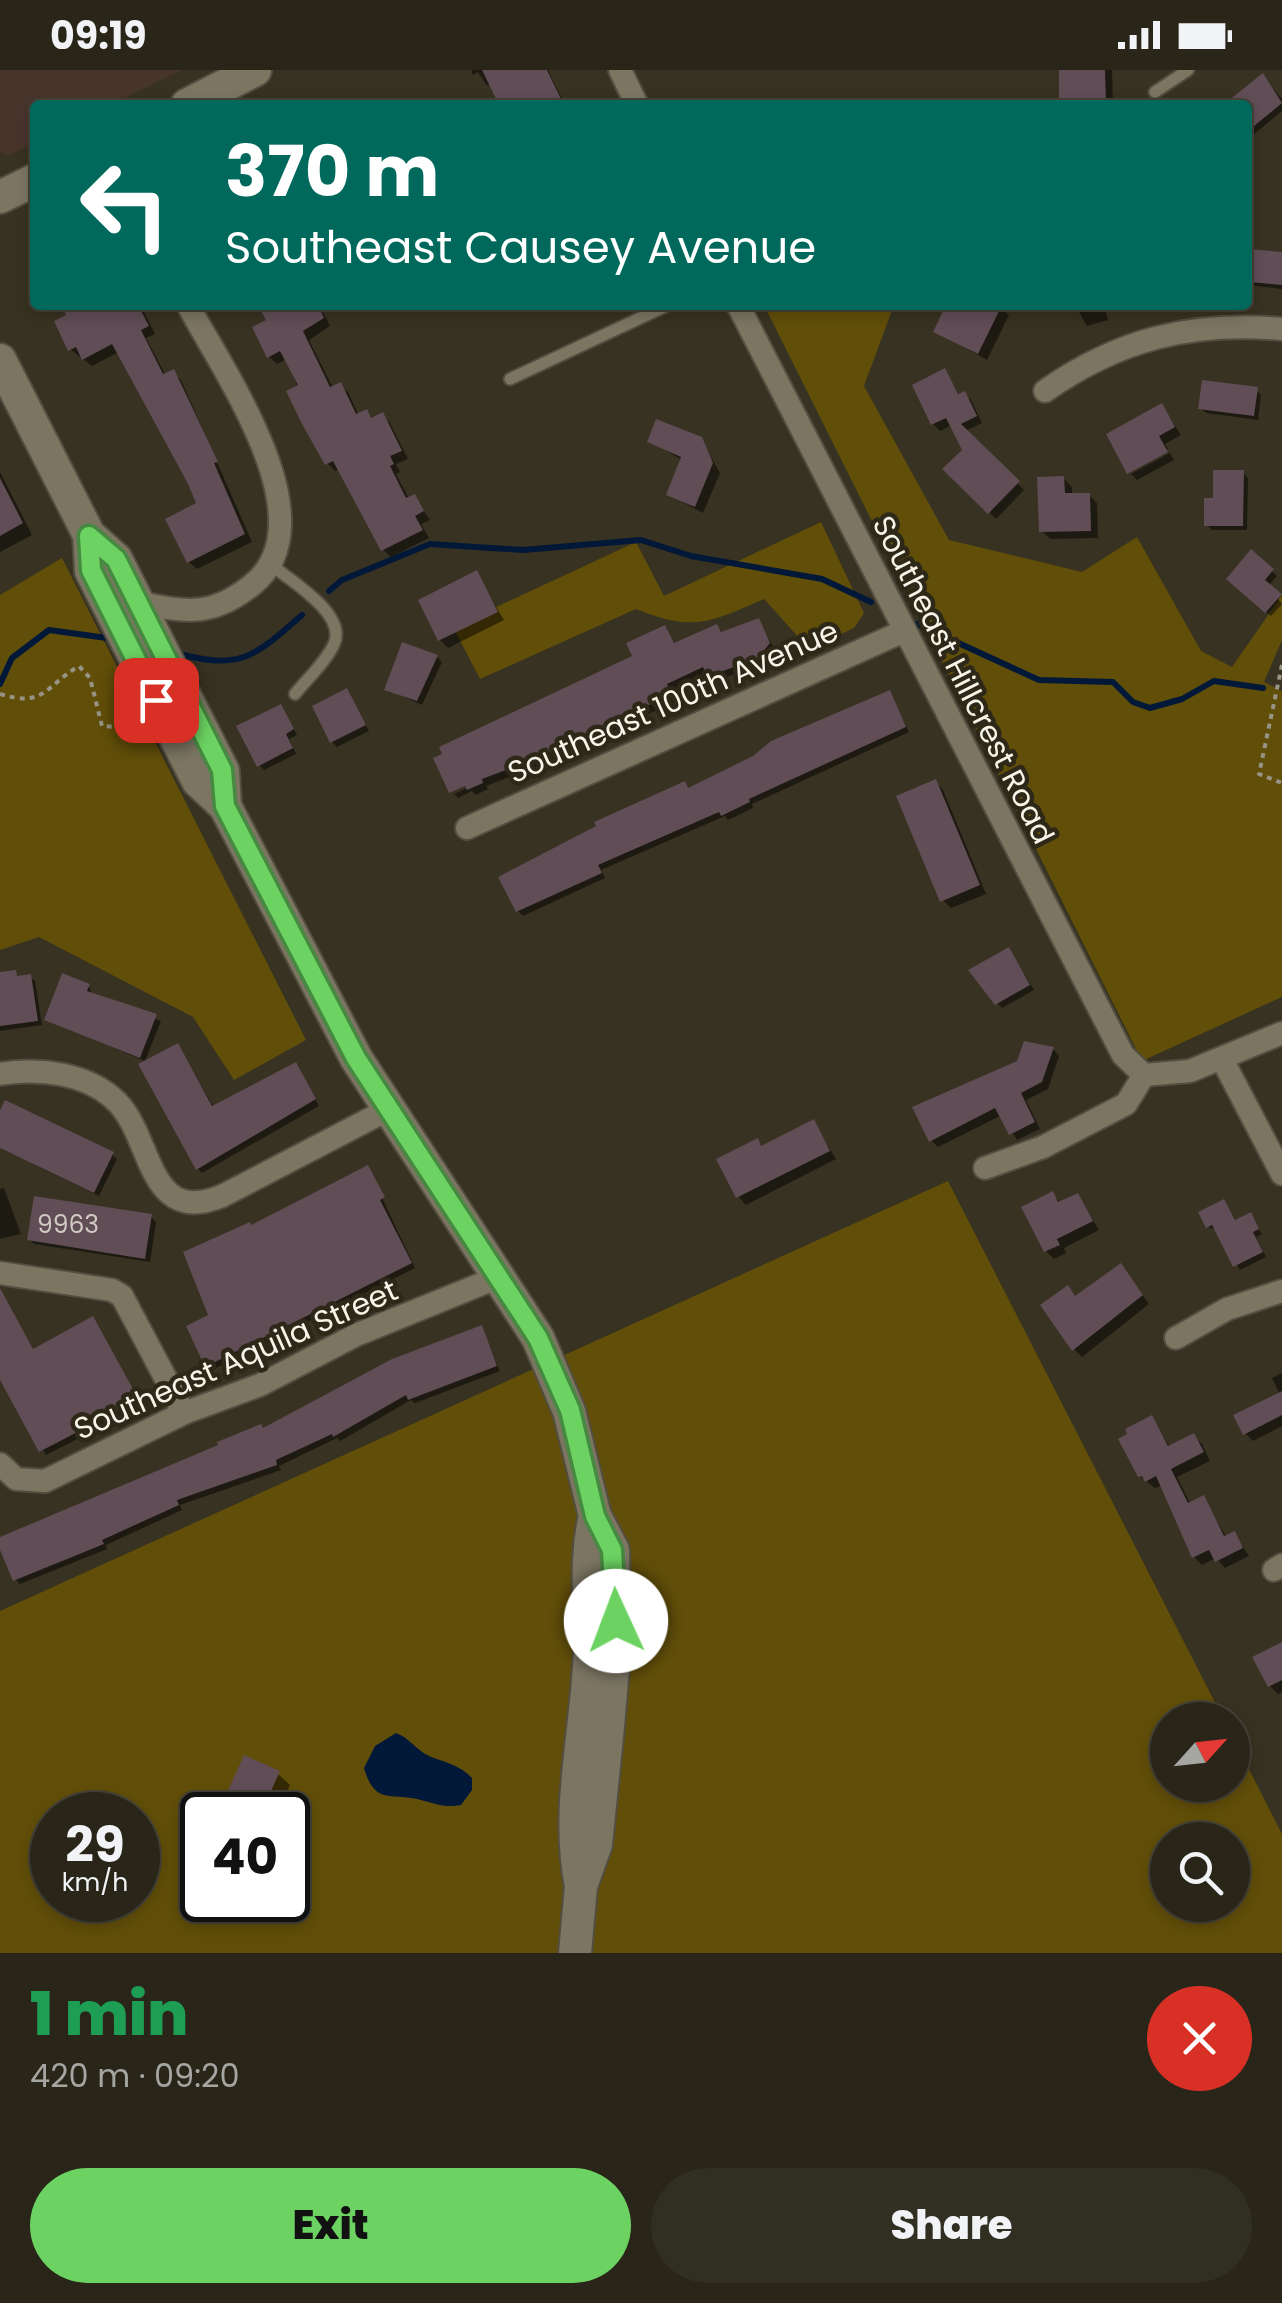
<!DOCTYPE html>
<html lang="en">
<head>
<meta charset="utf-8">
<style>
  body { margin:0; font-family:Poppins,sans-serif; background:#312e22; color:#f1f3f6; height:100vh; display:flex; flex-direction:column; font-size:38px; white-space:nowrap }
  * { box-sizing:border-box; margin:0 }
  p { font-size:32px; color:#a5a5a2 }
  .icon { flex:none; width:55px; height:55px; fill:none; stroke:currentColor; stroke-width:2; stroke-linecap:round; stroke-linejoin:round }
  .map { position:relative; height:1883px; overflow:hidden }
  .side { display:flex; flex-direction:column; background:#292619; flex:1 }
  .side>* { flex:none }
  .hud { position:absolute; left:30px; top:30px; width:1222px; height:210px; border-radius:10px; box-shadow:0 5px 15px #0003,0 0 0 2px #454338; background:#00695c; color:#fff; overflow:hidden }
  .needle { width:65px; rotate:63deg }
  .tools { position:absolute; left:1150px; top:1632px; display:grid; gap:20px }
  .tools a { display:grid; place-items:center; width:100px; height:100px; border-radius:50%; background:#292619; box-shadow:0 5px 15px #0003,0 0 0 2px #454338; font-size:50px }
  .speed { position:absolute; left:30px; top:1722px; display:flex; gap:20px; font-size:50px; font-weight:700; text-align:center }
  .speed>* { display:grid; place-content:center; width:130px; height:130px; border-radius:50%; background:#292619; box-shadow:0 5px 15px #0003,0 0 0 2px #454338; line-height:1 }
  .speed small { font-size:25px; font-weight:400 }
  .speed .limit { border:5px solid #111; border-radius:15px; background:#fff; color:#111 }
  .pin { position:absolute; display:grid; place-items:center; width:85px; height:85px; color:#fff; margin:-42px; border-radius:20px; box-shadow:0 5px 15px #0006 }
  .me { position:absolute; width:110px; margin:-55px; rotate:358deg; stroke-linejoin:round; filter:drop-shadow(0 0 8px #0008) }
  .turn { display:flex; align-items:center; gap:35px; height:210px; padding:0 30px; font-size:45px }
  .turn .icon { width:130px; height:130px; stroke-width:2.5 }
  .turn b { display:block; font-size:70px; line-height:85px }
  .round { display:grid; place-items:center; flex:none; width:105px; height:105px; border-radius:52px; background:#312e22 }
  .head { display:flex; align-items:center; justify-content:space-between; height:170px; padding:0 30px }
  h1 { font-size:60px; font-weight:800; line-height:75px; color:#1e9e55 }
  .action { display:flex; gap:20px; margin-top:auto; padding:20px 30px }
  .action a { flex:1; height:115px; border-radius:60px; background:#6cd362; color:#111; font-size:40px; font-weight:800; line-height:115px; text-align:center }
  .action a+a { background:#312e22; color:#f1f3f6 }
  .status { display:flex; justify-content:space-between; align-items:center; height:70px; padding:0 50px; background:#292619; direction:ltr }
  .status svg { height:28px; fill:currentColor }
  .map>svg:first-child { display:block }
  .education { fill:#47352c }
  .green { fill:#614e09; fill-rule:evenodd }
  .water { fill:#021838 }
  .shadow { fill:#0007 }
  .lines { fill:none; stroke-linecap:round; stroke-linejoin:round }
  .stream { stroke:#021838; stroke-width:6 }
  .building { fill:#604d56 }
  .lane-casing { stroke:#534e40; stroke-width:15 }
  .street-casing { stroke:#534e40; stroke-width:26 }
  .secondary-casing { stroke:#534e40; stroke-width:36 }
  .path { stroke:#979385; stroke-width:4; stroke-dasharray:5 5; stroke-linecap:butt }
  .lane { stroke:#7b7562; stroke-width:11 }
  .street { stroke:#7b7562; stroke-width:22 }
  .secondary { stroke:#7b7562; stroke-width:32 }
  .route-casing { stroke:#468940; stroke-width:25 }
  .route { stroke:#6cd362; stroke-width:18 }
  .labels { text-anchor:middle; stroke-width:9; stroke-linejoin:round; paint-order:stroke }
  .number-label { font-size:25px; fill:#d1cac4 }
  .street-label { font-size:30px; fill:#f7f4e9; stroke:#2d2818 }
</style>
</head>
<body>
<div class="status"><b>09:19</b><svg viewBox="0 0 49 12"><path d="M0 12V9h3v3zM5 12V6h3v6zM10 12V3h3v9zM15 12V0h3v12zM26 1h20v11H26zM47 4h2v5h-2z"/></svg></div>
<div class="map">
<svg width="1282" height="1883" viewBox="0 0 1282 1883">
  <rect width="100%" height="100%" fill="#373221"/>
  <!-- education -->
  <path class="education" d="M0 0H182L111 35H35V73L9 85 0 82Z"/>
  <!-- green -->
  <path class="green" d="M764 235H894L864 316 949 470 1082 502 1137 467 1201 581 1232 597 1282 525V570L1264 612 1282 621V927L1142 991Z
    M821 452 864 543 854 558 809 579 764 529C709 553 693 562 636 539L480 609 453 557 636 472 664 526Z
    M62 488 306 970 234 1010 193 947 39 867 0 880V525Z
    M948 1111 1224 1650H1168V1715H1232L1233 1668 1282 1764V1883H0V1541ZM52 1745H138V1830H52ZM202 1745H288V1830H202ZM1168 1770H1232V1835H1168Z"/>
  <!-- water -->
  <path class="water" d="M396 1663C410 1668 416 1680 429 1686 446 1693 460 1695 472 1708V1720L461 1735C444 1738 437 1734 421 1730 391 1722 375 1736 364 1698L375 1676Z"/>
  <!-- shadow -->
  <path class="shadow" d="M472 0H548L565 35H502L491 14 487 16 478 2 472 5Z
    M1061 0H1112L1113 35H1062Z
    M1267 11 1282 29V41L1248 69V35H1227Z
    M1248 182 1282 185V219L1248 215Z
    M72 235 141 236 155 264 146 268 166 306 173 302 181 310 252 472 197 499 189 492 169 450 200 435 119 282 92 296 70 279Z
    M259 235H317L322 240 330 256 309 270 333 318 340 315 348 322 359 346 366 342 374 350 382 345 390 353 408 389 396 394 400 402 396 404 409 429 414 427 430 450 421 454 429 468 391 487 383 480 340 398 335 401 327 393 287 289 277 294 269 287V251Z
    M949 235H997L1009 245 987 290 936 262Z
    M1075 235H1104L1108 250 1087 256Z
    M944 301 960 326 965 324 971 330 982 353 965 361 1024 420 996 449 945 399 965 380 952 355 940 361 933 354Z
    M1256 320 1261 325 1258 350 1206 343 1201 338Z
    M1162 336 1181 365 1165 374 1168 379 1128 400Z
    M701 370 720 403 703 443 669 425 682 390 650 371Z
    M1170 383 1174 390 1137 410 1131 404Z
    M0 402 32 465 0 482Z
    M1243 403 1248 408 1247 460H1212L1207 455 1215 430Z
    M1064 409 1072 417V426L1089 425 1097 433 1098 468 1050 469 1042 461Z
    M1252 483 1277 506 1268 516 1282 534 1271 546 1229 509Z
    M476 503 504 550 448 578 440 570Z
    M758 551 775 580 765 593 716 611 709 603 671 621 676 631 551 691 486 716 488 719 476 725 472 721 458 728 454 724 477 713 635 588 665 558 676 575 717 557 724 564Z
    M437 587 442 592 422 635 387 619Z
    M347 621 369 661 337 677 332 672Z
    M889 623 909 662 752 734 753 738 728 750 725 746 601 800 605 808 523 846 518 841 684 714 690 719Z
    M281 637 297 665 289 669 296 684 264 700 259 695Z
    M935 712 943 720 986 824 951 838 943 830Z
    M1009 880 1034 920 1002 938 997 933Z
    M30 907 35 911 42 955 0 961V912Z
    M89 916 92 925 161 951 145 991 47 949Z
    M1053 979 1059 986 1048 1019 1026 1030 1040 1059 1017 1070 1002 1045 938 1077 931 1070Z
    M182 981 214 1038 300 1000 319 1036 202 1103 198 1099Z
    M0 1046 112 1084 117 1089 99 1126 31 1093 24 1083 14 1085 0 1078Z
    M813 1052 836 1089 746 1135 738 1126 757 1072 763 1077Z
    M368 1098 415 1198 212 1300 207 1295 212 1247 252 1158Z
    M4 1118 21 1164 0 1169V1119Z
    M1052 1124 1062 1134 1078 1126 1099 1160 1064 1178 1066 1183 1054 1189 1046 1181Z
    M1224 1132 1237 1152 1250 1146 1262 1164 1256 1167 1266 1187 1240 1200 1217 1160 1208 1157Z
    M151 1147 156 1152 150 1192 34 1174 29 1169Z
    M1128 1205 1149 1234 1082 1287 1074 1279 1076 1228Z
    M8 1237 34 1281 93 1249 142 1336 46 1385 0 1305V1241Z
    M481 1258 500 1301 415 1333 411 1330 340 1371 337 1368 279 1396 281 1400 180 1435 182 1440 106 1475 107 1479 20 1514 15 1509 0 1469 264 1361Z
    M1282 1303V1356L1253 1371 1245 1363 1280 1325 1272 1308Z
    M1152 1348 1170 1377 1193 1366 1202 1374 1210 1391 1177 1407 1191 1435 1203 1428 1227 1468 1234 1464 1249 1486 1225 1498 1216 1488 1202 1495 1194 1487 1163 1415 1155 1418 1140 1406Z
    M1282 1575V1622L1278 1624 1270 1616Z
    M278 1704 290 1715 276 1745H202V1776L192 1766 208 1733 222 1740Z
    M202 1783V1820L191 1808Z
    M225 1830H249L242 1838Z"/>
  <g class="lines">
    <!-- stream -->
    <path class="stream" d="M329 521 342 510 430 474 523 480 641 470 691 486 822 509 871 532
      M917 554 1039 610 1113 612 1133 632 1150 638 1182 629 1214 611 1263 618
      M175 583C240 600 252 589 302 545
      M0 614 12 588 49 560 114 569"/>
  </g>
  <!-- building -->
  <path class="building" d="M482 0H547L564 35H499Z
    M1059 0H1105L1106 35H1059Z
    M1263 3 1282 33 1248 61V35H1223Z
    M1248 179 1282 182V215L1248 212Z
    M61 235H138L149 256 141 260 163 304 174 299 218 392 214 393 245 464 187 493 165 449 196 433 187 412 112 274 82 290 76 277 68 281 54 251 66 245Z
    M258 235H318L324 248 303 261 330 317 341 312 356 344 367 339 371 348 383 342 402 381 390 386 394 394 390 396 406 428 415 424 424 441 415 446 423 460 381 481 333 391 325 395 302 354 286 321 298 315 280 281 267 288 252 257 266 250Z
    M946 235H1002L978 284 933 262Z
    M945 298 958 324 965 321 977 346 961 354 1020 411 988 444 942 399 962 380 946 348 931 355 912 315Z
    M1202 310 1258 317 1254 346 1198 339Z
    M1162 333 1175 357 1159 366 1168 382 1127 404 1106 364Z
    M656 349 702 367 713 393 695 437 666 425 681 387 647 372Z
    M1213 400H1244L1243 456H1204V428H1213Z
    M1064 406 1065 423H1090L1091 461 1039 462 1037 407Z
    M0 408 23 453 0 466Z
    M1251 479 1274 499 1265 510 1282 524 1265 543 1226 509Z
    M477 500 498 542 438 571 418 530Z
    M759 548 770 573 758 588 707 607 703 597 667 614 671 624 544 686 482 709 483 713 467 720 465 716 449 723 433 688 442 684 439 677 632 586 626 573 665 555 674 573 717 554 721 562Z
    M402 572 438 585 417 631 384 620Z
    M347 618 366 655 330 673 312 636Z
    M890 620 906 657 749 729 750 732 721 746 719 742 598 795 602 803 516 842 498 807 596 756 594 752 685 711 688 718 753 686 771 671Z
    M281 634 294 659 286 664 293 678 257 697 236 656Z
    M936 709 980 815 940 832 896 726Z
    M1009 877 1030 915 995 935 968 900Z
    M16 900 17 906 31 904 38 951 0 956V902Z
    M62 903 90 914 87 921 157 944 140 988 44 950Z
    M1024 971 1054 977 1042 1012 1021 1023 1035 1052 1009 1065 995 1038 929 1072 912 1037 1017 991Z
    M178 973 212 1036 296 992 316 1029 196 1100 138 994Z
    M5 1030 114 1082 94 1123 0 1078V1040Z
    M814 1049 830 1081 736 1128 716 1089 758 1068 761 1076Z
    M368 1095 385 1127 380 1130 412 1193 205 1297 186 1256 208 1245 183 1182 250 1152 251 1155Z
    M1053 1121 1058 1132 1078 1123 1093 1151 1057 1169 1060 1175 1044 1182 1021 1137Z
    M34 1126 152 1144 145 1189 27 1170Z
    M1224 1129 1235 1150 1251 1142 1259 1159 1253 1162 1263 1182 1233 1197 1212 1155 1206 1158 1198 1142Z
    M1121 1193 1143 1225 1072 1281 1040 1235 1068 1215 1075 1226Z
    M0 1218 33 1279 93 1246 139 1330 39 1382 0 1310Z
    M482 1255 497 1296 408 1330 406 1325 333 1367 332 1364 276 1390 277 1395 177 1430 179 1435 102 1470 104 1474 13 1511 0 1480V1467L218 1375 217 1372 261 1354 263 1358 392 1289Z
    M1282 1321V1345L1243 1365 1233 1345Z
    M1152 1345 1168 1376 1194 1363 1204 1382 1171 1399 1188 1433 1204 1425 1224 1466 1235 1461 1243 1478 1215 1492 1209 1480 1192 1488 1156 1406 1145 1412 1142 1406 1138 1407 1118 1369 1127 1364 1125 1359Z
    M1282 1572V1610L1268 1617 1252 1587Z
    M244 1685 280 1701 260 1745H217Z"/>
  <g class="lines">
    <!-- lane casing -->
    <g class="lane-casing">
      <path id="lane" d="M1155 22 1188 0
        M510 309 668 235
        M269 493C289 510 348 544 334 574 326 592 307 609 295 624"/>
    </g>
    <!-- street casing -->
    <g class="street-casing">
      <path id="street" d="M620 0 637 35
        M738 235 1123 985 1144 1005
        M1045 321C1119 269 1192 251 1282 259
        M137 532C185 542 211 548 252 515 331 452 222 300 188 235
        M467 758 904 561
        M1222 989 1282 1104
        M0 1004C38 998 87 1002 117 1032 153 1068 147 1157 222 1126L389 1039
        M985 1098 1043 1077 1126 1034 1144 1005 1190 1001 1282 963
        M0 1203 112 1220 122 1226 184 1343
        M1176 1268 1227 1239 1282 1221
        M0 1394 16 1409 45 1411 184 1343 260 1315 356 1265 501 1206
        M1274 1500 1282 1495"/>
    </g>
    <!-- secondary casing -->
    <g class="secondary-casing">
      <path id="secondary" d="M187 35 255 0
        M0 127 35 110
        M0 290 89 465 116 489 192 640 223 701 225 736
        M89 465 91 501 198 711 225 736 356 988 538 1268 569 1341 595 1446 613 1480 615 1574 608 1657 596 1774 581 1816 575 1883
        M581 1816C565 1737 588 1657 590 1577 591 1531 584 1490 595 1446"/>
    </g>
    <!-- path -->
    <path class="path" d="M1282 595 1259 704 1282 713
      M0 624C45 638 45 616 79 596L90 608 102 656 116 657 137 646"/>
    <!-- lane -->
    <use href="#lane" class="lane"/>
    <!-- street -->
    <use href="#street" class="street"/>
    <!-- secondary -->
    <use href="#secondary" class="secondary"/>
  </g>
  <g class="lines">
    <!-- route casing -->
    <g class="route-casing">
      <path id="route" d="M156 630 91 500 89 466 116 489 222 700 225 736 356 988 538 1268 570 1340 595 1446 612 1480 616 1551"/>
    </g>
    <!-- route -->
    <use href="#route" class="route"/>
  </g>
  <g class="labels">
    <!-- number labels -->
    <g class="number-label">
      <text x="68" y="1163">9963</text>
    </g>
    <!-- street labels -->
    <g class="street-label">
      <text transform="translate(963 610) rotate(63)" y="10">Southeast Hillcrest Road</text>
      <text transform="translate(673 632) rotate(-24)" y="10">Southeast 100th Avenue</text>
      <text transform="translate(236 1290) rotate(-24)" y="10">Southeast Aquila Street</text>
    </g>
  </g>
</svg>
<div class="tools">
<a><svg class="needle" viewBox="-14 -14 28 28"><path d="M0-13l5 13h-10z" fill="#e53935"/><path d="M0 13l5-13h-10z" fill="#a5a5a2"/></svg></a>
<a><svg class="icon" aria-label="search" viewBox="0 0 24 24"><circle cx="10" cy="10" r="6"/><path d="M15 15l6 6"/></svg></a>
</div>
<div class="speed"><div>29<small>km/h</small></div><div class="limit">40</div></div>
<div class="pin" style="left:156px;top:630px;background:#d93025"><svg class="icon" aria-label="arrive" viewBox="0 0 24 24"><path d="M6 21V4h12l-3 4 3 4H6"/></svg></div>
<svg class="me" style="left:616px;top:1551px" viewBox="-20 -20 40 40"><circle r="19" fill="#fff"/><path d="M0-13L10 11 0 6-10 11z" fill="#6cd362"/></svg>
<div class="hud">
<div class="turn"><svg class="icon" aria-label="left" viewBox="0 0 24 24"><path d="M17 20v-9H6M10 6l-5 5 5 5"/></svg><div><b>370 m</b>Southeast Causey Avenue</div></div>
</div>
</div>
<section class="side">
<div class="head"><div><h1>1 min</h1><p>420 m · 09:20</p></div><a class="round" style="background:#d93025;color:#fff"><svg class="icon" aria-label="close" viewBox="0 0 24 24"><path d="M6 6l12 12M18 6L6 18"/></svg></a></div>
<div class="action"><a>Exit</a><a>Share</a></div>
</section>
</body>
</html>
